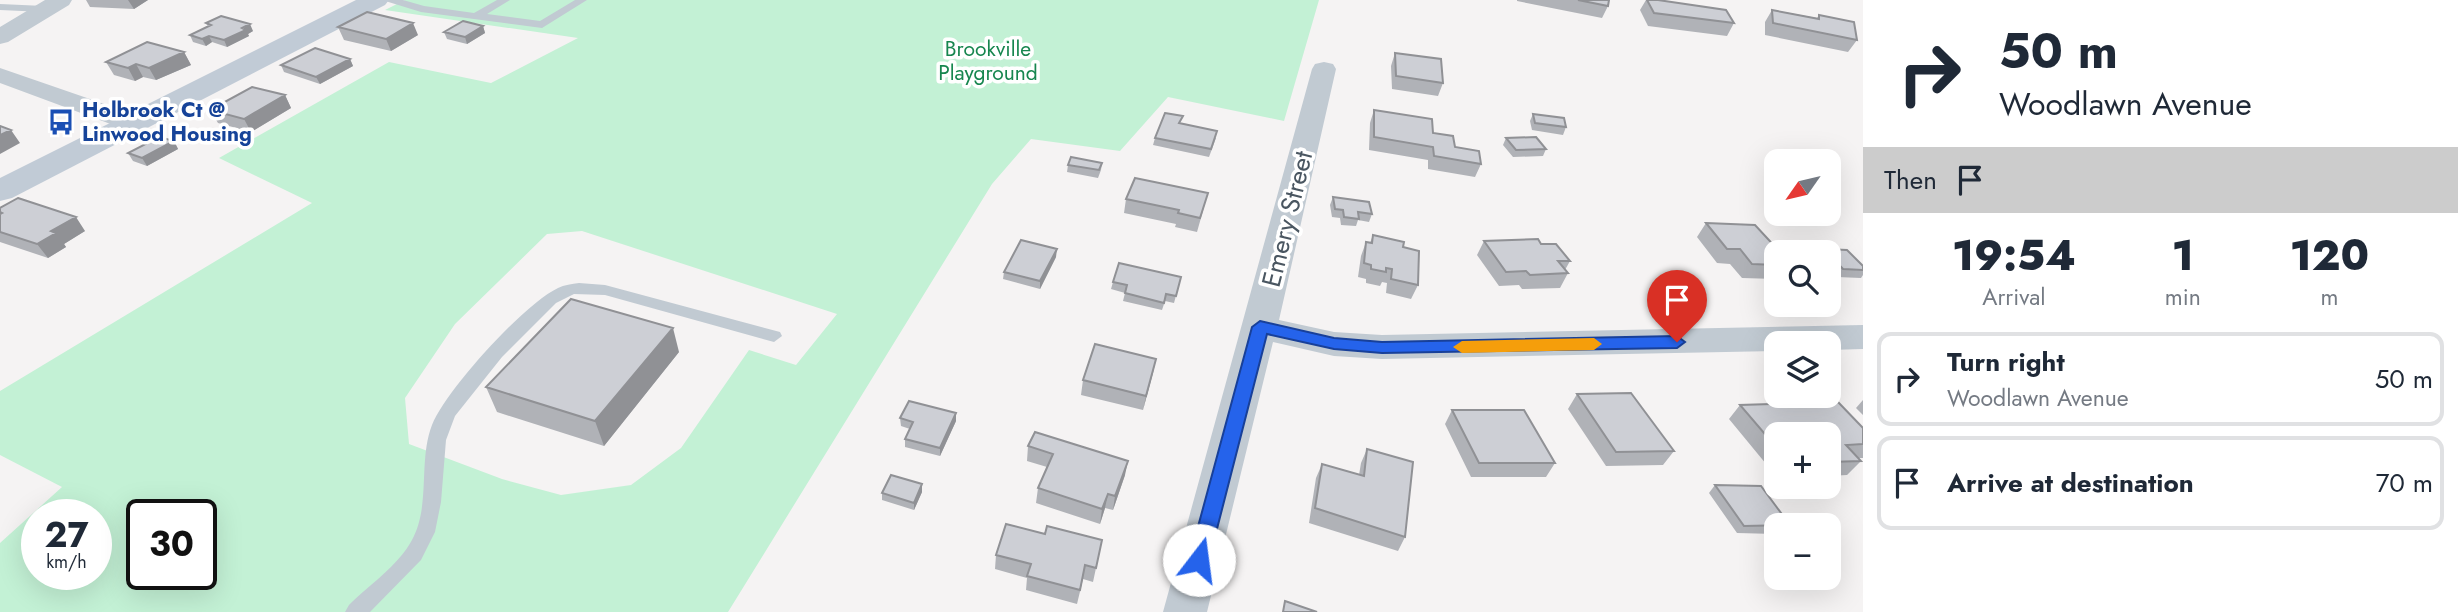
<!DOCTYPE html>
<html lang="en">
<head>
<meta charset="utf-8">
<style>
  body { margin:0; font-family:Jost,sans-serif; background:#f2f2f3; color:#1f2937; height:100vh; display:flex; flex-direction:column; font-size:26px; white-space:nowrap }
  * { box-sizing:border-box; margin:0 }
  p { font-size:23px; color:#747a83 }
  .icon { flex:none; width:38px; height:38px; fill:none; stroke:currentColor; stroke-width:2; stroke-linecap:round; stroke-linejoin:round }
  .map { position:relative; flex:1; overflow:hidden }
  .side { display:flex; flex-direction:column; background:#fff; width:595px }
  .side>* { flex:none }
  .banner { background:#fff; color:#1f2937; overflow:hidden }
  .needle { width:46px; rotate:236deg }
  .buttons { position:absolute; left:1764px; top:149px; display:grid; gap:14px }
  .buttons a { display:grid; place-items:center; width:77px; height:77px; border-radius:14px; background:#fff; box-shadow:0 7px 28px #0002; font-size:35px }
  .speed { position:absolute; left:21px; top:499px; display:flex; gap:14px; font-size:35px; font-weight:700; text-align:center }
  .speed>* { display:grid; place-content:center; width:91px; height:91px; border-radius:50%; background:#fff; box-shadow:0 7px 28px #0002; line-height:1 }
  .speed small { font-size:18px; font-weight:400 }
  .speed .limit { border:4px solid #111; border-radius:10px; background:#fff; color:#111 }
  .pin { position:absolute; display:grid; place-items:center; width:60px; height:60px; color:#fff; margin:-72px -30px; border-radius:50% 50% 50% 0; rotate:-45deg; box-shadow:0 0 7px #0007 }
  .pin .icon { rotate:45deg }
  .me { position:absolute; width:77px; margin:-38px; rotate:15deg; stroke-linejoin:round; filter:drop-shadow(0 0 5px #0008) }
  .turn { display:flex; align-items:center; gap:24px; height:147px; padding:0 21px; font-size:32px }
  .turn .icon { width:91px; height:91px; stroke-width:2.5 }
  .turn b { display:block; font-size:49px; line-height:60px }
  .then { display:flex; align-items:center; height:66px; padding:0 21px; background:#0003; gap:14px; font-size:26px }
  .eta { display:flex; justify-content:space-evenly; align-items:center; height:119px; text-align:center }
  .eta b { font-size:42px; font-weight:800; line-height:49px }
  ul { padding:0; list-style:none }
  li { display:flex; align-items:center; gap:21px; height:94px; margin:0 14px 10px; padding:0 7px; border:4px solid #e0e1e3; border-radius:14px }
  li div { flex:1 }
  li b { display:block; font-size:26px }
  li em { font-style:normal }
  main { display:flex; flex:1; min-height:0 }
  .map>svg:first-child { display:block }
  .green { fill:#c3f1d5; fill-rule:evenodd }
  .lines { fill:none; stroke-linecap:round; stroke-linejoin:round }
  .service { fill:#c1cad2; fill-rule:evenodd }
  .minor { fill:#c1cad2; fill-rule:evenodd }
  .secondary { fill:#c1cbd6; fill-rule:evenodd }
  .wall { fill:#b0b2b7 }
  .shaded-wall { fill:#909195 }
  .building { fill:#cdcfd5; stroke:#909195; stroke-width:2 }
  .route { fill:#2563eb; stroke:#184099; stroke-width:2 }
  .slow { fill:#f59e0b }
  .labels { text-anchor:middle; stroke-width:7; stroke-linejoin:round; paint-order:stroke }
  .far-park-label { font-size:21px; fill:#17864f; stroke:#fff }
  .far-transit-label { font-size:21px; font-weight:bold; fill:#164399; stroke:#fff; text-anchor:start }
  .street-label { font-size:26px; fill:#4a5661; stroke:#fff }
</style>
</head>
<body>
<main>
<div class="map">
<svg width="1863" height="612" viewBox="0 0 1863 612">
  <rect width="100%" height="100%" fill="#f5f3f3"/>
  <!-- green -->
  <path class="green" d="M405 0H1319L1284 121 1168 97 1120 151 1031 139 992 184 728 612H0V543L62 487 0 455V391L312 203 219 158 389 62 491 83 578 38 385 10ZM582 231 837 314 796 365 749 350 681 448 631 485 561 495 502 479 409 444 405 398 455 324 547 234ZM37 514H96V574H37ZM142 514H201V574H142Z"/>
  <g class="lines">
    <!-- service -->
    <path class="service" d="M382 0H403L424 6 474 13 497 0H510L487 14 540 21 575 0H587L542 28 421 12Z
      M0 4 44 6 49 9 44 12 0 10Z
      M579 283 605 285 780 332 782 336 774 342 605 295 574 294 556 303 502 357 455 416 446 440 441 502 435 532 421 560 370 612H345L349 605C369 585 398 566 412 540 431 505 418 461 432 425 446 390 524 304 558 288 564 285 572 284 579 283Z"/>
    <!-- minor -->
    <path class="minor" d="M45 0H72L69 5 8 42 0 44V27Z
      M1324 62 1333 64 1336 69 1279 320 1334 332 1382 335 1863 325V349L1829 350V343H1776V351L1382 359 1334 356 1273 342 1207 612H1163L1312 69 1315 64Z
      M0 68 142 117 146 123 142 129 133 131 124 129 0 83Z"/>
    <!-- secondary -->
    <path class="secondary" d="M356 0H389L385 5 12 198 0 201V178Z"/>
  </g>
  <!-- wall -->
  <path class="wall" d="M86 0H148L134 9 90 7Z
    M1517 0H1609L1608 6 1602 18 1517 1Z
    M1646 0H1658L1734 23 1727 36 1648 26 1640 10Z
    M1772 10 1817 18 1819 15 1857 40 1848 52 1765 35V22Z
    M206 23 253 31 248 34 249 36 227 47 212 42 206 46 193 42 190 35 208 27Z
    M483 26 485 33 467 44 447 39 444 32Z
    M338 27 418 35 391 51 344 40Z
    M184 52 191 65 156 80 143 77 135 81 114 75 106 62Z
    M1395 53 1443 83 1438 96 1392 89 1391 66Z
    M350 59 353 66 320 84 284 72 281 65Z
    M285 95 291 108 251 132 218 123 210 110Z
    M1374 110 1455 147 1481 164 1475 177 1428 169V160L1369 150 1370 123Z
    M1533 114 1566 127 1563 135 1532 130 1530 121Z
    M1181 124 1216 138 1209 157 1153 145 1155 138Z
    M1506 138 1546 149 1543 156 1513 157 1503 145Z
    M174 141 178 149 147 166 133 161 128 153Z
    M1102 163 1101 170 1098 178 1067 172 1068 165Z
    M1208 193 1197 232 1175 227 1176 224 1124 213 1126 199Z
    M1333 197 1372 214 1369 222 1358 220 1356 226 1341 225 1340 218 1332 217 1330 205Z
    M0 208 85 231 64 244 66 247 48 258 0 242Z
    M1706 223 1776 252V279L1742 278 1730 264 1717 263 1697 237Z
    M1373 235 1403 247 1418 285 1411 299 1386 293 1387 283 1382 282 1380 286 1366 283V279L1358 277 1361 256 1366 242 1370 243Z
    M1484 241 1541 244 1570 261 1565 270 1568 273 1560 288 1522 289 1519 285 1499 286 1477 255Z
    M1824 249 1863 266V275L1861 278 1837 277 1829 268V252H1822Z
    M1056 257 1040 289 1003 279 1004 272Z
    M1181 277 1174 303 1165 301 1162 310 1123 301 1125 293 1111 289 1113 282Z
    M679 352 604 446 497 412 486 387Z
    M1156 359 1143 410 1081 395 1083 380Z
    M1577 394 1674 451 1663 465 1606 466 1568 409Z
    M1863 400V415L1856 408Z
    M1740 405 1863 428V458H1858L1861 461 1847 475 1829 476V434H1776V476L1729 419Z
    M1452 410 1555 463 1546 477H1471L1445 424Z
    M900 418 956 421 940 456 905 447V439L910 429 901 426Z
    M1028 446 1125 475 1113 510 1105 508 1100 524 1036 503 1038 488 1047 467 1027 461Z
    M1367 449 1405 537 1398 551 1309 523 1316 478 1322 464 1359 475 1361 463Z
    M1715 485 1776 525V534L1737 533 1709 493Z
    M922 492 914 510 882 500V493Z
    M1045 534 1102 540 1093 582 1083 579 1077 604 1026 590 1027 578 995 569 996 555Z"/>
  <!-- shaded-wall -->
  <path class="shaded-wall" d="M128 0H148L134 9Z
    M413 23 418 35 391 51 386 39Z
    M250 24 253 31 248 34 249 36 227 47 224 40Z
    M483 26 485 33 467 44 465 37Z
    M209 36 212 42 206 46 202 39Z
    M184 52 191 65 156 80 149 68Z
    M350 59 353 66 320 84 316 77Z
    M136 64 143 77 135 81 128 68Z
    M285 95 291 108 251 132 244 119Z
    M11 130 20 143 0 154V135Z
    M174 141 178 149 147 166 142 158Z
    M76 217 85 231 64 244 66 247 48 258 37 244 51 231Z
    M1057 249 1056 257 1040 289V281Z
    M673 328 679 352 604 446 595 421Z
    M1156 359 1153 373 1143 410 1146 396Z
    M956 413V421L940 456V448Z
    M1128 461 1125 475 1113 510 1115 496Z
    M922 484V492L914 510V503Z
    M1108 494 1105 508 1100 524 1102 509Z"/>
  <!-- building -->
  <path class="building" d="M1578 0H1609L1608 6Z
    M1647 0H1658L1726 10 1734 23 1654 13Z
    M1772 10 1819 19V15L1854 22 1857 40 1773 23Z
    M367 12 413 23 386 39 338 27Z
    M221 16 250 24 242 28 246 30 224 40 209 36 202 39 190 35 211 25 206 23Z
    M463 21 483 26 465 37 444 32Z
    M147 42 184 52 149 68 136 64 128 68 106 62Z
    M315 48 350 59 316 77 281 65Z
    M1395 53 1441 59 1443 83 1396 76Z
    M252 87 285 95 244 119 210 110Z
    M1374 110 1432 119 1433 133 1453 136 1455 147 1479 151 1481 164 1434 156 1433 147 1374 137Z
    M1165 113 1183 116 1179 123 1217 131 1211 149 1155 138Z
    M1533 114 1564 118 1566 127 1535 123Z
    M0 126 11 130 0 135Z
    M159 137 174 141 142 158 128 153Z
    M1536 137 1546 149 1516 150 1506 138Z
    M1071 157 1102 163 1099 170 1068 165Z
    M1135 178 1208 193 1200 218 1178 213 1179 210 1126 199Z
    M1333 197 1369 202 1372 214 1358 212 1359 219 1344 217 1343 210 1335 209Z
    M18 198 76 217 51 231 56 233 37 244 0 232V214L2 213 0 212V208Z
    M1706 223 1755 225 1780 252H1776V265L1752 264 1740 249H1727Z
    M1373 235 1404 242 1403 247 1419 251 1418 285 1391 279 1392 269 1386 268V272L1371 269V265L1364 263 1366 242 1372 243Z
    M1538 239 1541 244H1556L1570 261H1558L1568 273 1530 275 1526 271 1506 272 1484 241Z
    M1021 240 1057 249 1040 281 1004 272Z
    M1824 249 1847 250 1863 266V270L1843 269 1829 254V252H1827Z
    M1119 263 1181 277 1176 296 1166 294 1164 303 1125 293 1127 285 1113 282Z
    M571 299 673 328 595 421 486 387Z
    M1095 344 1156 359 1146 396 1083 380Z
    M1631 393 1674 451 1616 452 1577 394Z
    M909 401 956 413 940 448 905 439 913 422 900 418Z
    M1838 402 1863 428V444L1846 445 1861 461 1829 462V434H1776V447L1740 405Z
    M1452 410H1524L1555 463H1479Z
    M1035 432 1128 461 1115 496 1108 494 1102 509 1038 488 1053 454 1028 446Z
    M1367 449 1413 462 1405 537 1315 508 1322 464 1364 476Z
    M891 475 922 484 914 503 882 493Z
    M1715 485 1761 486 1790 525 1744 526Z
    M1006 524 1045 534 1047 526 1102 540 1096 568 1085 565 1080 590 1027 576 1031 564 996 555Z
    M1285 601 1317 612H1283Z"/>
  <!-- route -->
  <path class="route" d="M1260 321 1334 338 1382 342 1677 336 1685 342 1677 348 1382 353 1334 349 1267 334 1209 560 1206 566 1199 569 1192 566 1189 560 1252 327Z"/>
  <!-- slow -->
  <path class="slow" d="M1594 338 1602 344 1594 350 1462 353 1453 347 1462 341Z"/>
  <!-- icons -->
  <defs>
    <g id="bus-bare" transform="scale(2.1)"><path d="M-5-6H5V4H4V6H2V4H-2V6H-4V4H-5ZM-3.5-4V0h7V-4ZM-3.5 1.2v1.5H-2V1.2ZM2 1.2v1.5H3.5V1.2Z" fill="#1a4fb4" stroke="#fff" stroke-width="2.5" paint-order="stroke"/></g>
  </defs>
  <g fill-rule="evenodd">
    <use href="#bus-bare" x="61" y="122"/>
  </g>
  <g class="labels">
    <!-- far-park labels -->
    <g class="far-park-label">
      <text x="988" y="56">Brookville<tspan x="988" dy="24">Playground</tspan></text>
    </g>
    <!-- far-transit labels -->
    <g class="far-transit-label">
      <text x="82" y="117">Holbrook Ct @<tspan x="82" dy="24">Linwood Housing</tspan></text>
    </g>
    <!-- street labels -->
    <g class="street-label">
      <text transform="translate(1287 219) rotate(-76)" y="9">Emery Street</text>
    </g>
  </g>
</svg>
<div class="buttons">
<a><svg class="needle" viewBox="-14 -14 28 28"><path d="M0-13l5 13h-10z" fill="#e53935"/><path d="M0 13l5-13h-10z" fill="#747a83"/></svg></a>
<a><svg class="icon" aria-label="search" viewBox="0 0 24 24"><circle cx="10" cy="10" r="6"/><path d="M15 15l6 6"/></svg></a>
<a><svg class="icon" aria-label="layers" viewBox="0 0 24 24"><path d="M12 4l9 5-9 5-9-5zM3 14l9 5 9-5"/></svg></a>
<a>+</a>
<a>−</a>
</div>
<div class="speed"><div>27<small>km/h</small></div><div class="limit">30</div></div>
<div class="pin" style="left:1677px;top:342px;background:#d93025"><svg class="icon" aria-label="arrive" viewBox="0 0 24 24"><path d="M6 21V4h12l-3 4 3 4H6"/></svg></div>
<svg class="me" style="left:1199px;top:560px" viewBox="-20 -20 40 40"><circle r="19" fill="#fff"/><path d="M0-13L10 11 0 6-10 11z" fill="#2563eb"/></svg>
</div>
<section class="side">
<div class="banner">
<div class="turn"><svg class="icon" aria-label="right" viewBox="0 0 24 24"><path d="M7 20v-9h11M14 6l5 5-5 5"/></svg><div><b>50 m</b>Woodlawn Avenue</div></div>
<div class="then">Then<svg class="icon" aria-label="arrive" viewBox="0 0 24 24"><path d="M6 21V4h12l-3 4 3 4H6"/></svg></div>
</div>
<div class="eta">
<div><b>19:54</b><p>Arrival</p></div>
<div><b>1</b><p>min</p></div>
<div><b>120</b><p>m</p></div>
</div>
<ul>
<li><svg class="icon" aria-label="right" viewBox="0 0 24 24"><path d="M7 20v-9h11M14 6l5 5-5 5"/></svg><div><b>Turn right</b><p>Woodlawn Avenue</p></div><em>50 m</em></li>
<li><svg class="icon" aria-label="arrive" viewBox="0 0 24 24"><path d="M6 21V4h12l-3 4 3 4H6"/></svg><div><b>Arrive at destination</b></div><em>70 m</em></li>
</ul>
</section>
</main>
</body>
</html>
